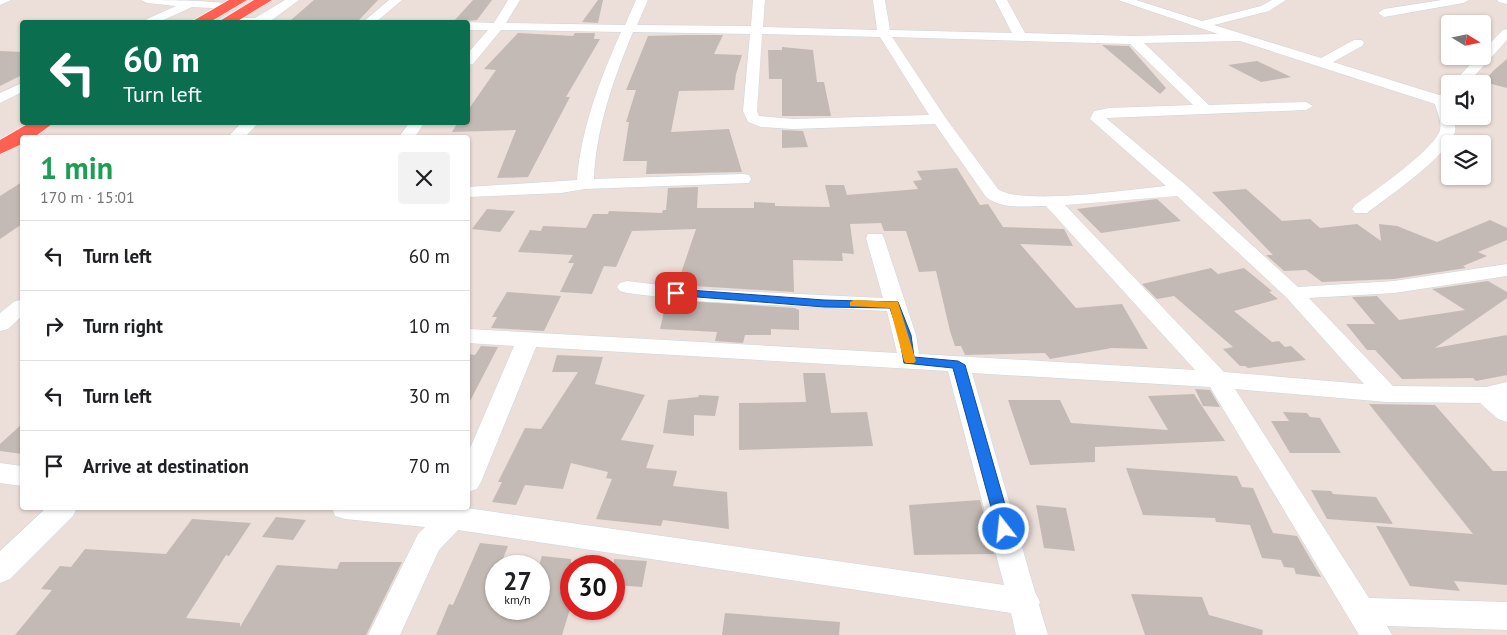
<!DOCTYPE html>
<html lang="en">
<head>
<meta charset="utf-8">
<style>
  body { margin:0; font-family:"PT Sans",sans-serif; background:#f2f2f2; color:#202124; height:100vh; display:flex; flex-direction:column; font-size:19px; white-space:nowrap }
  * { box-sizing:border-box; margin:0 }
  p { font-size:16px; color:#757577 }
  .icon { flex:none; width:28px; height:28px; fill:none; stroke:currentColor; stroke-width:2; stroke-linecap:round; stroke-linejoin:round }
  .map { position:relative; flex:1; overflow:hidden }
  .drawer { position:absolute; left:20px; top:135px; width:450px; height:375px; display:flex; flex-direction:column; background:#fff; border-radius:5px; box-shadow:0 1px 4px #0004 }
  .drawer>* { flex:none }
  .hud { position:absolute; left:20px; top:20px; width:450px; height:105px; border-radius:5px; box-shadow:0 1px 4px #0004; background:#0b6e4f; color:#fff; overflow:hidden }
  .needle { width:32px; rotate:100deg }
  .buttons { position:absolute; left:1441px; top:15px; display:grid; gap:10px }
  .buttons a { display:grid; place-items:center; width:50px; height:50px; border-radius:5px; background:#fff; box-shadow:0 1px 4px #0004; font-size:25px }
  .speed { position:absolute; left:485px; top:555px; display:flex; gap:10px; font-size:25px; font-weight:700; text-align:center }
  .speed>* { display:grid; place-content:center; width:65px; height:65px; border-radius:50%; background:#fff; box-shadow:0 1px 4px #0004; line-height:1 }
  .speed small { font-size:12px; font-weight:400 }
  .speed .limit { border:8px solid #d22; background:#fff; color:#111 }
  .pin { position:absolute; display:grid; place-items:center; width:42px; height:42px; color:#fff; margin:-21px; border-radius:10px; box-shadow:0 2px 8px #0006 }
  .me { position:absolute; width:55px; margin:-28px; rotate:344deg; stroke-linejoin:round; filter:drop-shadow(0 0 4px #0008) }
  .turn { display:flex; align-items:center; gap:18px; height:105px; padding:0 20px; font-size:22px }
  .turn .icon { width:65px; height:65px; stroke-width:2.5 }
  .turn b { display:block; font-size:35px; line-height:42px }
  .round { display:grid; place-items:center; flex:none; width:52px; height:52px; border-radius:5px; background:#f2f2f2 }
  .headline { display:flex; align-items:center; justify-content:space-between; height:85px; padding:0 20px }
  h1 { font-size:30px; font-weight:700; line-height:38px; color:#1e9e55 }
  ul { padding:0; list-style:none }
  li { display:flex; align-items:center; gap:15px; height:70px; padding:0 20px; border-top:1px solid #e0e0e0 }
  li div { flex:1 }
  li b { display:block; font-size:19px }
  li em { font-style:normal }
  .map>svg:first-child { display:block }
  .building { fill:#c4bab5 }
  .lines { fill:none; stroke-linecap:round; stroke-linejoin:round }
  .minor-casing { stroke:#ccd6df; stroke-width:1 }
  .highway-casing { stroke:#fff; stroke-width:1 }
  .minor { fill:#fff; fill-rule:evenodd }
  .highway { fill:#ff6052; fill-rule:evenodd }
  .route { fill:#1a73e8; stroke:#114b97 }
  .slow { fill:#f59e0b }
</style>
</head>
<body>
<div class="map">
<svg width="1507" height="635" viewBox="0 0 1507 635">
  <rect width="100%" height="100%" fill="#ecded9"/>
  <!-- building -->
  <path class="building" d="M314 0H378L359 20H291Z
    M473 0H492L477 20 453 22Z
    M598 0H603L598 23 582 22Z
    M518 33 573 36 575 33H595L594 39H600L566 97H570L528 177 497 178 516 130 452 132 458 122H468V110L496 70 484 69Z
    M685 35H723L714 54 742 55 736 74 734 90 679 91 671 132 729 129 742 172 646 174 647 161H623L629 122H626L636 90H626L648 36Z
    M1102 45 1129 46 1166 88 1160 94Z
    M782 47 813 50 817 82H824L831 116H782V79H769L768 50H782Z
    M0 51 22 52V75L0 86Z
    M1507 59V88L1484 82 1493 71Z
    M1257 61 1291 77 1261 82 1228 65Z
    M782 130 803 131 808 147 782 148Z
    M957 168 980 205 988 204 1003 227 1064 229 1073 246 1020 244 1076 308 1122 304 1148 349 1112 348 1050 359 1045 353 965 355 961 346H955L950 331 936 271 919 272 906 231H884L881 223 850 224 854 254 842 253 843 261 793 260 794 292 677 285 696 229 632 231 616 267 604 266 592 294 560 292 574 263H568L573 255 518 252 530 230 541 231 543 226 586 228 593 214H608L609 211 662 213 663 210H666L668 188 698 187 697 208H754V202L775 203V206L830 207 825 185H844L847 195 918 189 913 181 922 180 917 171Z
    M22 182V224L0 239V196Z
    M1246 189 1282 221 1310 219 1320 228 1357 224 1381 241 1379 224 1397 226 1437 242 1490 220 1507 228V240L1478 252 1487 256 1463 266 1466 268 1394 279 1322 282 1306 270 1284 271 1266 255H1273L1212 192Z
    M1157 199 1181 221 1101 233 1077 209Z
    M487 209 515 211 500 232 472 229Z
    M1211 268 1218 274 1244 268 1272 291 1269 292 1278 299 1234 311 1272 342 1279 341 1285 347 1291 346 1306 360 1248 368 1245 366H1240L1223 349 1233 347 1174 296 1157 299 1142 284Z
    M1488 281 1507 292V298L1435 348 1507 335V375L1476 381 1473 378 1402 379 1375 350H1367L1346 324H1375L1352 297 1377 296 1399 320 1465 310 1432 289Z
    M507 292 561 296 544 331 491 328 497 317H492Z
    M672 300 794 308 799 310V330L771 329V335H745L743 343 715 341 717 332 660 329 666 303H672Z
    M481 346 498 347 468 405V354L475 355Z
    M557 355 603 357 595 384 645 395 621 440 654 445 646 468 677 471 673 486 727 492 729 529 663 520 661 526 596 519 612 479 606 478 608 472 571 463 563 489 525 485 516 505 492 502 502 482H498L525 428 541 429 578 372H552Z
    M803 373H825L831 413 867 412 873 446 739 450V403L806 402Z
    M1195 389 1210 390 1220 407 1203 406Z
    M1194 394 1225 441 1095 447V462L1030 465 1008 400H1060L1071 423 1168 430 1148 396Z
    M699 395 719 396 715 416 694 415V436L663 433 668 400 698 397Z
    M1369 404 1435 405 1493 471H1507V585L1454 581 1460 591 1410 586 1376 526 1473 534Z
    M1283 412 1307 413 1310 417 1320 418 1341 453H1290L1271 421H1289Z
    M22 424V454L0 451V444Z
    M1126 468 1237 476 1242 487 1253 488 1273 533 1297 536 1321 577 1296 574 1294 568 1284 567 1281 560 1262 558 1250 525 1216 522 1215 518 1143 515Z
    M1311 490 1331 491 1333 494 1376 497 1393 524 1327 519Z
    M980 500 994 554 914 555 909 505Z
    M1036 505 1066 508 1075 551 1044 548Z
    M276 517 306 520 293 540 262 537Z
    M192 519 251 523 229 556 226 555 186 618 240 623V627L277 565 337 569 340 562H402L366 635H15L52 590 41 589 60 566 71 567 85 549 166 554Z
    M480 543 508 546 500 566H496V609H539V565L542 556 571 559V606L562 635H436L449 604 453 605Z
    M614 559 647 561 642 587 614 585Z
    M1131 594 1202 597 1209 615 1263 630 1262 635H1145Z
    M725 613 840 622 839 635H722Z"/>
  <g class="lines">
    <!-- minor casing -->
    <g class="minor-casing">
      <path id="minor" d="M0 0H11L0 5Z
        M141 0C157 0 226 0 235 6L229 9 192 7 159 22H145L147 19 176 6 147 3Z
        M285 0H299L269 22H221L227 18H255Z
        M389 0H402L376 22H363Z
        M508 0H520L506 23 625 25 636 0H648L637 25 751 26 753 0H765L763 27 877 30 873 0H885L890 30 1012 33 995 0H1007L1025 33 1133 36 1218 34 1118 0H1136L1202 21 1261 6 1272 0H1286L1269 11 1214 25 1321 58 1354 40H1362L1364 43 1362 46 1333 62 1439 95 1450 89V116H1453C1455 121 1456 127 1455 132 1447 157 1389 196 1367 213H1355L1352 209 1355 205C1373 192 1434 150 1440 130 1442 122 1437 112 1435 104L1240 41 1144 43 1209 105 1306 102 1313 106 1306 110 1106 118 1187 186 1298 287 1394 281 1507 264V276L1394 293 1309 298 1393 386 1486 387 1507 382V422L1498 419 1480 403 1387 402 1235 389 1369 598 1507 602V630L1387 626 1392 635H1359L1210 387 972 373 1035 592 1040 602 1039 605 1048 635H1016L1011 613 458 530 439 550 400 635H368L418 534 425 527 345 519 335 516 332 508H467L1004 585 948 371 536 347 481 482 477 489 468 492V453L514 346 468 343V329L897 353 887 311 693 301 627 293 620 291 617 287 620 283 627 281 693 289 883 298 866 238 868 234H882L884 238 916 335 919 354 1195 370 1046 206C1026 206 1003 210 986 197L935 124 793 129 761 127 748 122 743 111 750 34 633 32C614 78 596 128 594 179L743 174 749 175 751 179 749 183 585 189 561 193 468 197V187L577 180C581 129 600 79 621 32L501 30 473 64 468 65V53L488 30H468L467 22 494 23ZM762 34 880 37 929 115 793 119 759 116 757 111ZM892 37 1130 44 1193 105 1109 108 1094 111 1090 119 1166 186C1133 189 1021 206 998 189L945 117ZM1177 196 1286 297 1364 384 1224 372 1065 205Z
        M1442 0H1469L1463 3 1384 17 1378 13 1384 9Z
        M1497 0H1507V4L1499 2Z
        M1507 29V40L1467 84H1452L1478 56H1482V51L1503 30Z
        M22 83V92L0 103V93Z
        M242 122H259L244 138H227Z
        M410 122H425L414 138H398Z
        M22 300V316L8 329 0 331V313L15 301Z
        M0 463 22 466V486L0 483Z
        M46 508H77L73 516 10 579 0 583V551Z"/>
    </g>
    <!-- highway casing -->
    <g class="highway-casing">
      <path id="highway" d="M229 0H247L210 22H191Z
        M254 0H272L236 22H218Z
        M31 122H55L33 138H22V144L0 154V140Z"/>
    </g>
    <!-- minor -->
    <use href="#minor" class="minor"/>
    <!-- highway -->
    <use href="#highway" class="highway"/>
  </g>
  <!-- route -->
  <path class="route" d="M676 289 824 300 898 302 911 335 914 357 958 361 965 365 1012 529 1010 533 1004 535 999 533 997 529 953 368 904 363 899 335 890 308 824 307 672 295V290Z"/>
  <!-- slow -->
  <path class="slow" d="M854 300 898 302 916 361 914 363H906L904 361 890 308 850 306V302Z"/>
</svg>
<div class="buttons">
<a><svg class="needle" viewBox="-14 -14 28 28"><path d="M0-13l5 13h-10z" fill="#e53935"/><path d="M0 13l5-13h-10z" fill="#757577"/></svg></a>
<a><svg class="icon" aria-label="sound" viewBox="0 0 24 24"><path d="M4 9h4l5-4v14l-5-4H4zM17 9q2 3 0 6"/></svg></a>
<a><svg class="icon" aria-label="layers" viewBox="0 0 24 24"><path d="M12 4l9 5-9 5-9-5zM3 14l9 5 9-5"/></svg></a>
</div>
<div class="speed"><div>27<small>km/h</small></div><div class="limit">30</div></div>
<div class="pin" style="left:676px;top:293px;background:#d93025"><svg class="icon" aria-label="arrive" viewBox="0 0 24 24"><path d="M6 21V4h12l-3 4 3 4H6"/></svg></div>
<svg class="me" style="left:1004px;top:529px" viewBox="-20 -20 40 40"><circle r="17" fill="#1a73e8" stroke="#fff" stroke-width="3"/><path d="M0-11L8 9 0 5-8 9z" fill="#fff"/></svg>
<div class="hud">
<div class="turn"><svg class="icon" aria-label="left" viewBox="0 0 24 24"><path d="M17 20v-9H6M10 6l-5 5 5 5"/></svg><div><b>60 m</b>Turn left</div></div>
</div>
<section class="drawer">
<div class="headline"><div><h1>1 min</h1><p>170 m · 15:01</p></div><a class="round"><svg class="icon" aria-label="close" viewBox="0 0 24 24"><path d="M6 6l12 12M18 6L6 18"/></svg></a></div>
<ul>
<li><svg class="icon" aria-label="left" viewBox="0 0 24 24"><path d="M17 20v-9H6M10 6l-5 5 5 5"/></svg><div><b>Turn left</b></div><em>60 m</em></li>
<li><svg class="icon" aria-label="right" viewBox="0 0 24 24"><path d="M7 20v-9h11M14 6l5 5-5 5"/></svg><div><b>Turn right</b></div><em>10 m</em></li>
<li><svg class="icon" aria-label="left" viewBox="0 0 24 24"><path d="M17 20v-9H6M10 6l-5 5 5 5"/></svg><div><b>Turn left</b></div><em>30 m</em></li>
<li><svg class="icon" aria-label="arrive" viewBox="0 0 24 24"><path d="M6 21V4h12l-3 4 3 4H6"/></svg><div><b>Arrive at destination</b></div><em>70 m</em></li>
</ul>
</section>
</div>
</body>
</html>
